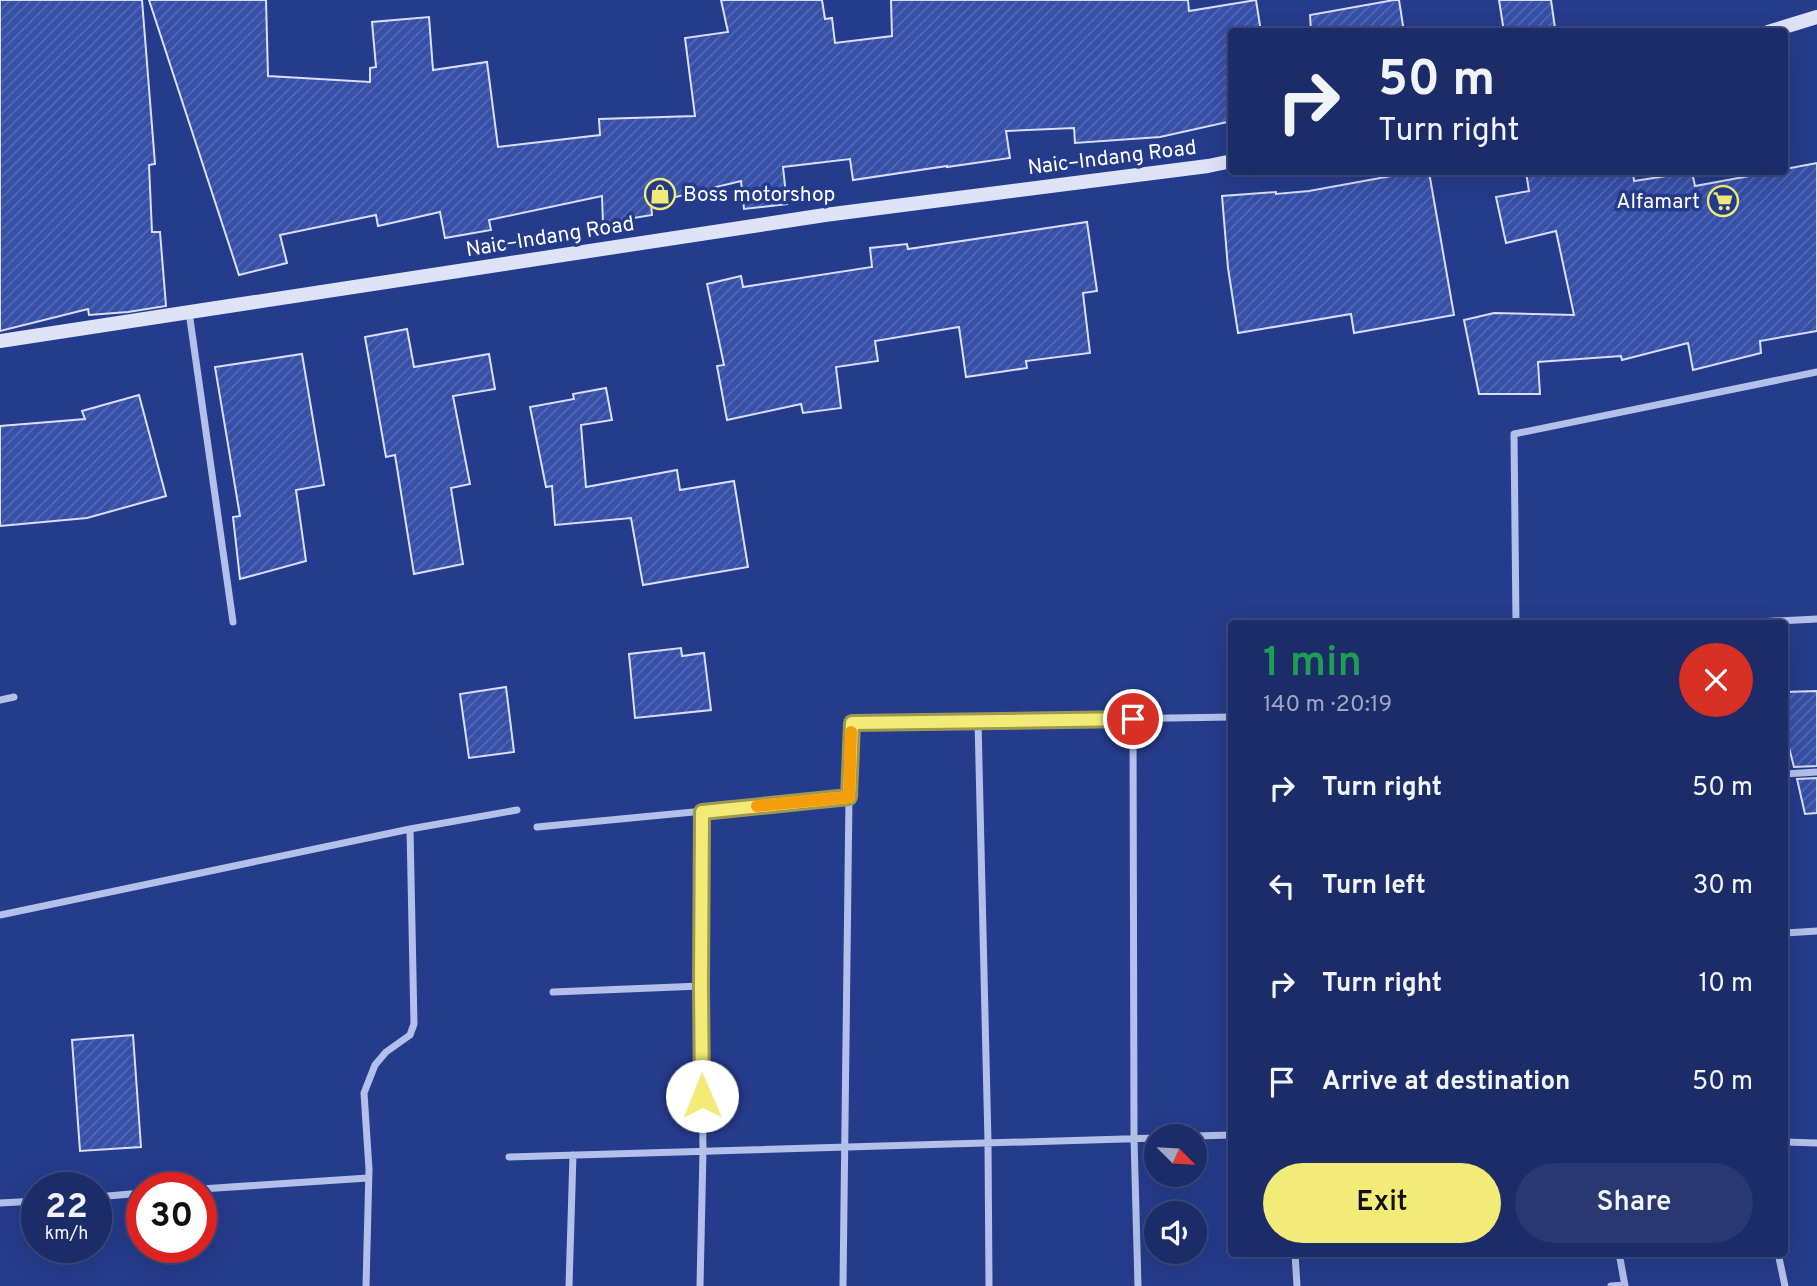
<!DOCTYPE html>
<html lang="en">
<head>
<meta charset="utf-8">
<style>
  body { margin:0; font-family:Overpass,sans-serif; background:#293871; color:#f1f3f6; height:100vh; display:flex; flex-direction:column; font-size:26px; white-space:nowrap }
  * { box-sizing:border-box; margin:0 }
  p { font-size:23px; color:#a0a7c0 }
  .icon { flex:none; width:38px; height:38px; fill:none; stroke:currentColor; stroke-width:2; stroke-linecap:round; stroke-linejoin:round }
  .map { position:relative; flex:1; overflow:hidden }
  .sheet { position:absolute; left:1228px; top:620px; width:560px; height:637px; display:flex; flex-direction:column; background:#1c2c68; border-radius:7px; box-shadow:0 7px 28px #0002,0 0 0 2px #3a487c }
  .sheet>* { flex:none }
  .hud { position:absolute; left:1228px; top:28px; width:560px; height:147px; border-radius:7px; box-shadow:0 7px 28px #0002,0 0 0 2px #3a487c; background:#1c2c68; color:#f1f3f6; overflow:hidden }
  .needle { width:46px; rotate:114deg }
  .tools { position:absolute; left:1144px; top:1124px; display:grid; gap:14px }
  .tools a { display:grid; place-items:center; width:63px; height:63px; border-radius:50%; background:#1c2c68; box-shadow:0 7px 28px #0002,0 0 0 2px #3a487c; font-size:35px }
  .speed { position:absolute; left:21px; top:1172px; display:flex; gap:14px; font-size:35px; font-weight:700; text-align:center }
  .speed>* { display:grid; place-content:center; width:91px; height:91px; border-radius:50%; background:#1c2c68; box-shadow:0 7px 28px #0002,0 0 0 2px #3a487c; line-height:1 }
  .speed small { font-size:18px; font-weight:400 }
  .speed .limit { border:10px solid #d22; background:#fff; color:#111 }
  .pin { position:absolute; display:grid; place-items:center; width:60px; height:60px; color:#fff; margin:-30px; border:4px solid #fff; border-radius:50%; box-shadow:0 2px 7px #0007 }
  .me { position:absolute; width:77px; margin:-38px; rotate:359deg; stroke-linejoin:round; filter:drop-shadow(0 0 5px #0008) }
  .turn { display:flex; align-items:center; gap:24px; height:147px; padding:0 35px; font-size:32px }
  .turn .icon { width:91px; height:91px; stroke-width:2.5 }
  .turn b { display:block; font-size:49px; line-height:60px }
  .round { display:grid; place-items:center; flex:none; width:74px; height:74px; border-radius:37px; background:#293871 }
  .overview { display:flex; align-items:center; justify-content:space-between; height:119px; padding:0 35px }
  h1 { font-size:42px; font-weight:600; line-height:52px; color:#1e9e55 }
  .cta { display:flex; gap:14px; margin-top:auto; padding:14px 35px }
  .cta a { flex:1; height:80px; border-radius:42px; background:#f3eb78; color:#111; font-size:28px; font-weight:600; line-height:80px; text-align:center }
  .cta a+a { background:#293871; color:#f1f3f6 }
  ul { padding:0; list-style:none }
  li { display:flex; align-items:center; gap:21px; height:98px; padding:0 35px }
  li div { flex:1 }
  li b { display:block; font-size:26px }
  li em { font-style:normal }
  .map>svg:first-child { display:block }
  .building { fill:url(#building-hatch); stroke:#d8dff8; stroke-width:2 }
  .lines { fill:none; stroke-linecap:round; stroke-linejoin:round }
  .street { stroke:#b3c0ea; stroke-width:7 }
  .secondary { stroke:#dee3f8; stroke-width:14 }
  .route-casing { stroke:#9e994e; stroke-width:18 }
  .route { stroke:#f3eb78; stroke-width:12 }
  .slow { stroke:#f59e0b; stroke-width:12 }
  .labels { text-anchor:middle; stroke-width:7; stroke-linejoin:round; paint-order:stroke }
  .street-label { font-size:21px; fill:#fff; stroke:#253b8b }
  .poi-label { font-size:21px; fill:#fff; stroke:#253b8b; text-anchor:start }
</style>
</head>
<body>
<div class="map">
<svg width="1817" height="1286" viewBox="0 0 1817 1286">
  <defs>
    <pattern id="building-hatch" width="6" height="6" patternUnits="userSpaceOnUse" patternTransform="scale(1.75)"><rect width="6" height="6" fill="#364fa7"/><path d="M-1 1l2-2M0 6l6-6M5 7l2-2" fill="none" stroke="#5469b4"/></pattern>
  </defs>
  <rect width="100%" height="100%" fill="#253b8b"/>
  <!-- building -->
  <path class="building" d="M0 0H142L155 164 149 165 152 232H160L166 306 128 312 89 315 88 309 0 331Z
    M149 0H266L268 76 370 82V68L376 67 372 22 429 17 433 70 487 62 498 147 600 135 599 119 695 116 685 38 728 32 721 0H822L825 19 832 18 835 43 892 36 891 0H1188L1189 11 1256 0 1261 32H1232V121L1160 137 1075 143 1074 128 1006 131 1010 158 947 167V166L853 180 850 159 783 167 787 204 744 209 741 181 651 203 652 215 603 223 602 196 489 220 491 230 445 238 440 212 378 226 376 215 280 235 287 263 239 275Z
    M1394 0H1399L1404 32H1311L1310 15Z
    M1499 0H1551L1555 28 1536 32H1504Z
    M1817 163V331L1760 341 1761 353 1693 370 1688 343 1622 360 1621 356 1538 362 1540 394H1479L1464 320 1494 313 1574 315 1556 231 1506 243 1496 197 1529 191 1526 172H1633L1634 181 1692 172 1695 186 1771 172H1785V169Z
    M1413 172H1429L1454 315 1354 333 1351 314 1238 333 1228 268 1222 196 1276 192V194L1309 191Z
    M1087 222 1097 291 1083 293 1090 353 1026 361 1027 368 966 377 959 327 875 341 878 361 836 367 841 408 803 413 801 404 727 420 717 366 724 365 707 284 741 276 743 287 872 267 870 248 907 244 908 249Z
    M407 329 414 367 489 354 495 389 453 396 470 484 451 488 463 564 414 574 395 455 386 457 365 337Z
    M302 354 324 485 296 490 306 561 240 579 233 517 240 516 215 367Z
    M606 388 612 420 581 425 586 487 677 470 680 490 734 481 748 567 643 585 631 518 555 525 552 486 546 487 530 407 574 399 573 394Z
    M139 395 166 496 87 518 0 526V426L85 419 82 411Z
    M681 648 682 656 704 653 711 710 635 718 629 654Z
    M506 687 514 752 469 758 460 694Z
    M1817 691V766L1794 767 1785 732V692Z
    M1817 778V813L1805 814 1797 779Z
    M133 1035 141 1147 80 1151 72 1040Z"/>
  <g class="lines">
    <!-- street -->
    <path class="street" d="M189 312 233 622
      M1516 623 1514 434 1817 372
      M1736 623 1817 619
      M0 700 14 697
      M1133 719 1134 1138 1138 1286
      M978 721 988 1142 989 1286
      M1785 774 1817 772
      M849 797 852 723 1232 717
      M537 827 849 797 843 1286
      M410 829 517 810
      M0 915 410 829 414 1024 410 1035 386 1052 375 1065 364 1093 369 1169 366 1286
      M1785 933 1817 931
      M553 992 701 986
      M1195 1136 1232 1135
      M1785 1142 1817 1143
      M509 1157 1157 1138
      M201 1189 368 1178
      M96 1197 142 1193
      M0 1203 37 1201
      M1295 1253 1297 1286
      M1619 1253 1625 1286
      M1778 1253 1785 1286
      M569 1286 573 1155
      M700 1286 703 1151 701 986 702 812
      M1611 1286 1625 1285"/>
    <!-- secondary -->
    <path class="secondary" d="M1768 32 1817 17
      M0 341 825 215 1208 166 1232 161"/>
  </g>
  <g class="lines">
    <!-- route casing -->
    <g class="route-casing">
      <path id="route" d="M702 1096 701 986 702 812 849 797 852 723 1133 719"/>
    </g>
    <!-- route -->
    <use href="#route" class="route"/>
    <!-- slow -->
    <path class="slow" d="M757 806 849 797 851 732"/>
  </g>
  <!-- icons -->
  <defs>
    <g id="shop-ring" transform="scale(1.575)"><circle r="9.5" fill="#253b8b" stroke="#f3eb78" stroke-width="1.5"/><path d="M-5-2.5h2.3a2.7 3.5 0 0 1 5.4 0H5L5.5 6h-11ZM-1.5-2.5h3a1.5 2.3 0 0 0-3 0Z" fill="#f3eb78"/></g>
    <g id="supermarket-ring" transform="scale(1.575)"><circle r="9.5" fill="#253b8b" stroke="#f3eb78" stroke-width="1.5"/><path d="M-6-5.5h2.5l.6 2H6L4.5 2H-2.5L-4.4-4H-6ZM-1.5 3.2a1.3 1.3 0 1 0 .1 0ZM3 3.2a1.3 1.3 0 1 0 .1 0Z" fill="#f3eb78"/></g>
  </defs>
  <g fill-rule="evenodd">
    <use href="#shop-ring" x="660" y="194"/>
    <use href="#supermarket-ring" x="1723" y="201"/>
  </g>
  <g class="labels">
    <!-- street labels -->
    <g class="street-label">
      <text transform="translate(1112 157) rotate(-7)" y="7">Naic–Indang Road</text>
      <text transform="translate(550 236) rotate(-9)" y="7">Naic–Indang Road</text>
    </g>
    <!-- poi labels -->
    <g class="poi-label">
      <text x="683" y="201">Boss motorshop</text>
      <text x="1700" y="208" text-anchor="end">Alfamart</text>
    </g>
  </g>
</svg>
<div class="tools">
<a><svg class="needle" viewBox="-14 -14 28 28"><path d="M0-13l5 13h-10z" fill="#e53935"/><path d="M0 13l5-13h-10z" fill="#a0a7c0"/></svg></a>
<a><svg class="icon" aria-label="sound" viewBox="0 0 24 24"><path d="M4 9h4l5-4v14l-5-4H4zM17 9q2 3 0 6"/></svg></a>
</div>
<div class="speed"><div>22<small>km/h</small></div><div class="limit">30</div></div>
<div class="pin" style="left:1133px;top:719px;background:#d93025"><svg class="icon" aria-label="arrive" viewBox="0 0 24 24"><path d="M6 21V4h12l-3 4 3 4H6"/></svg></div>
<svg class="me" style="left:702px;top:1096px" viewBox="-20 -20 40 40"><circle r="19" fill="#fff"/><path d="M0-13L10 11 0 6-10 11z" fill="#f3eb78"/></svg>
<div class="hud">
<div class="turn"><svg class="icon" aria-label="right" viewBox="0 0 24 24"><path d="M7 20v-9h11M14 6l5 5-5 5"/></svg><div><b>50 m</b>Turn right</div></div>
</div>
<section class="sheet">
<div class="overview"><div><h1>1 min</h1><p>140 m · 20:19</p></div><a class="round" style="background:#d93025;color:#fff"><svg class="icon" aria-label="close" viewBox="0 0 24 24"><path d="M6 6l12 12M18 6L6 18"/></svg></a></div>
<ul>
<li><svg class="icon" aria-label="right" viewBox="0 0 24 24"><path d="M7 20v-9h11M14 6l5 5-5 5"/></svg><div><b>Turn right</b></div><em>50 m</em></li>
<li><svg class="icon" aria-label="left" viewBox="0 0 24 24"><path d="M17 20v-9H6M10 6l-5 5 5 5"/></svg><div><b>Turn left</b></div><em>30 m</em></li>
<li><svg class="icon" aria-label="right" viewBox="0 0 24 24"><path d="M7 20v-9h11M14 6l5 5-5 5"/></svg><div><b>Turn right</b></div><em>10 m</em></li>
<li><svg class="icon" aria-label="arrive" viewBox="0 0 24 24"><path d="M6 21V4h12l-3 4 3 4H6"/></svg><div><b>Arrive at destination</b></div><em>50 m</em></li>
</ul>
<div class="cta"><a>Exit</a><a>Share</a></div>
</section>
</div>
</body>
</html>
